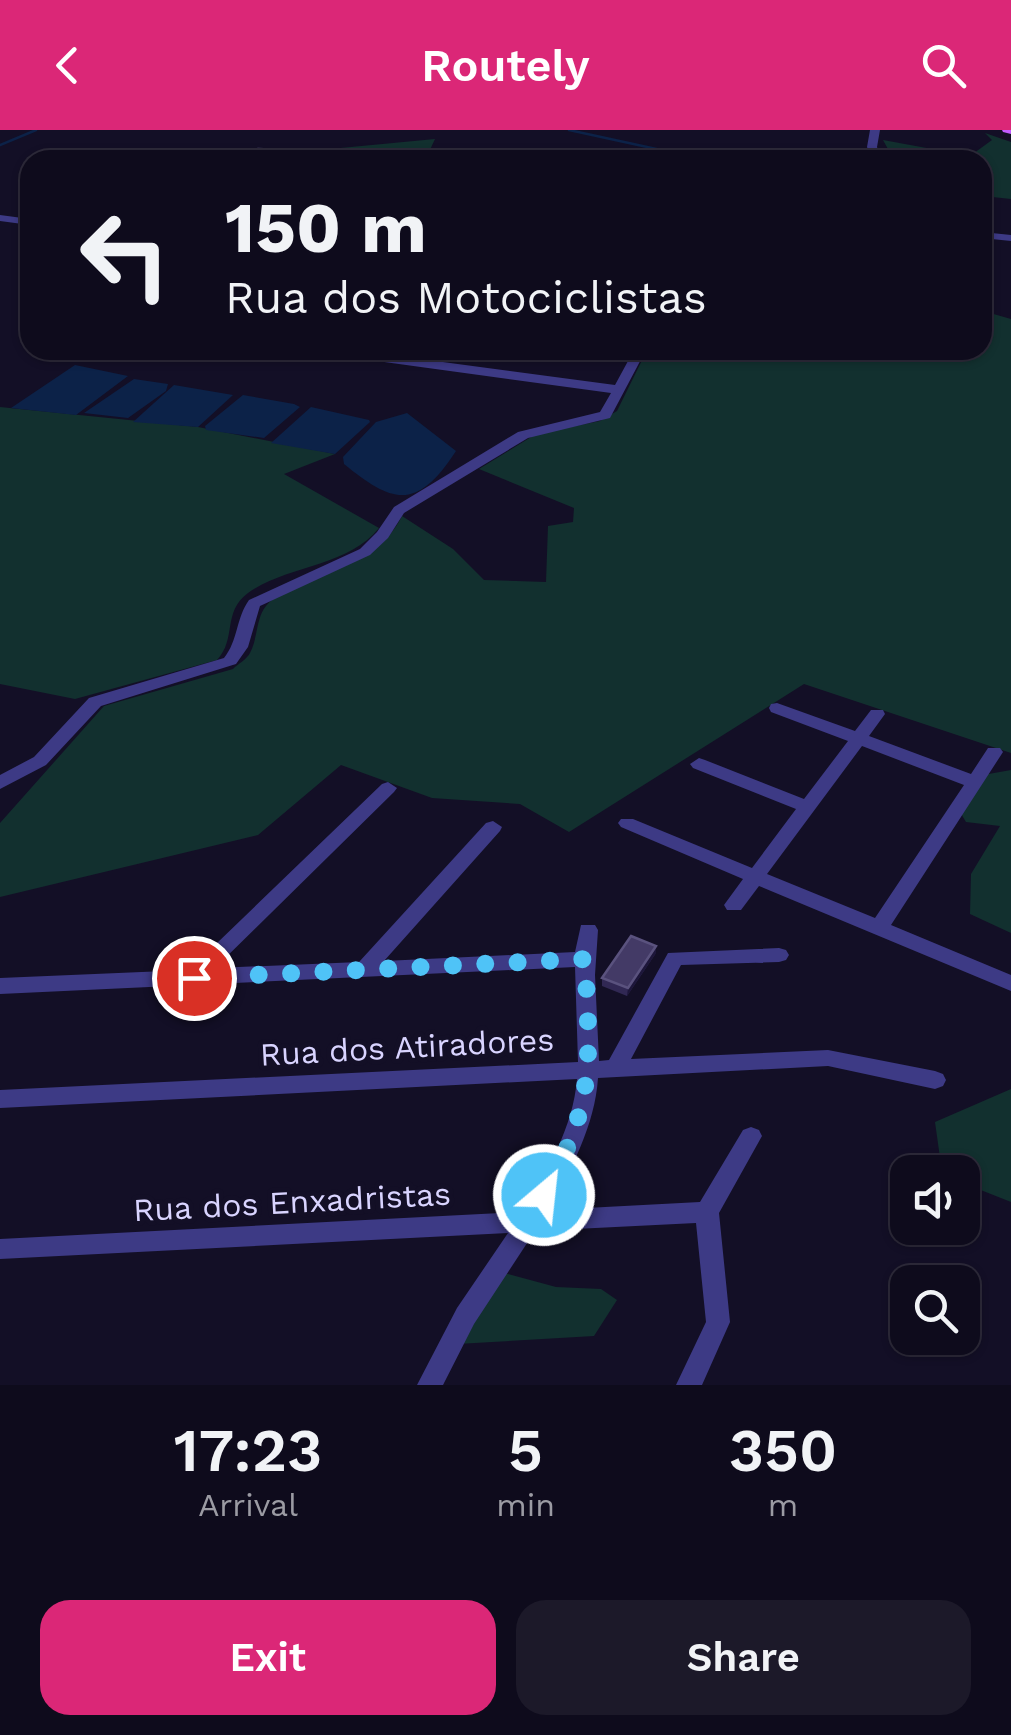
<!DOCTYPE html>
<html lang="en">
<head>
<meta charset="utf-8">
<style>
  body { margin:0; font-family:"Work Sans",sans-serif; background:#1c1929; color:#f1f3f6; height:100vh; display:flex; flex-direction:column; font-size:38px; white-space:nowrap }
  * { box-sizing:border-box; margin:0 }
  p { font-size:32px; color:#9b9ba3 }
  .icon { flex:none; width:55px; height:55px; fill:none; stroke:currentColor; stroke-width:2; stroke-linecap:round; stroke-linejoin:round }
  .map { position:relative; height:1255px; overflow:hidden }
  .details { display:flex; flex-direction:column; background:#0e0b1c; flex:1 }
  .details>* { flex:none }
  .hud { position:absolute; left:20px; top:20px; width:972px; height:210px; border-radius:30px; box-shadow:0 2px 8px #0004,0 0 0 2px #2e2b3b; background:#0e0b1c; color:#f1f3f6; overflow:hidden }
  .buttons { position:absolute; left:890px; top:1025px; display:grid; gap:20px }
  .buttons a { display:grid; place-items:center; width:90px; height:90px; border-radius:20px; background:#0e0b1c; box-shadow:0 2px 8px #0004,0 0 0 2px #2e2b3b; font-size:50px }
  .pin { position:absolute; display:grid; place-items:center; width:85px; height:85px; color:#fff; margin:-42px; border:5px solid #fff; border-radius:50%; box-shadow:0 2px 10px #0007 }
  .me { position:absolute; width:110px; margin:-55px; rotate:28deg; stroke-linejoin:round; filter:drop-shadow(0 0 8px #0008) }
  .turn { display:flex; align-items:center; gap:35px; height:210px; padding:0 40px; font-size:45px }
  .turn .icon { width:130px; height:130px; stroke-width:2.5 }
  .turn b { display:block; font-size:70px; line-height:85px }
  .eta { display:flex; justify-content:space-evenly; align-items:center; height:170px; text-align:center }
  .eta b { font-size:60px; font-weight:600; line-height:70px }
  .primary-button { display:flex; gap:20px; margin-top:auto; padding:20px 40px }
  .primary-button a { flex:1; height:115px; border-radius:30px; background:#db2777; color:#fff; font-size:40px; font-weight:600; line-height:115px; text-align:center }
  .primary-button a+a { background:#1c1929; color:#f1f3f6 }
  header { display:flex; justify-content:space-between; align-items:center; height:130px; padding:0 40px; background:#db2777; color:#fff; font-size:45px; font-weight:600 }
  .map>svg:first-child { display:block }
  .green { fill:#12302f }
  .water { fill:#0c2248 }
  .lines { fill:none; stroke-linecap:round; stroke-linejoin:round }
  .stream { stroke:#0c2248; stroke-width:2.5 }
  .minor { fill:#3d3a85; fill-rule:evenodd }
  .major { fill:#c25bff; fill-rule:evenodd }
  .wall { fill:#312854 }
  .shaded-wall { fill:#1d163a }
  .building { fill:#433a66; stroke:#5a527e; stroke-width:2.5 }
  .route { stroke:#4fc3f7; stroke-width:18; stroke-dasharray:0 32.4 }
  .labels { text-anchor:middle; stroke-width:10; stroke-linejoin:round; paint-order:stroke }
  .near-street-label { font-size:32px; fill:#d9d4ff; stroke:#130f26 }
</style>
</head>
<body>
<header><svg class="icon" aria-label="back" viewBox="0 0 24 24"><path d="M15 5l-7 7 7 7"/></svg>Routely<svg class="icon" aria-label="search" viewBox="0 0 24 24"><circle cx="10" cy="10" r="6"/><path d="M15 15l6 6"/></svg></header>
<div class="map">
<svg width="1011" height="1255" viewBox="0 0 1011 1255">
  <rect width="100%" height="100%" fill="#130f26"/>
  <!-- green -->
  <path class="green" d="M985 3 1011 12V69L983 66 982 30H894L883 10 970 26 992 10Z
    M435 9 428 24 411 30 320 27 330 19Z
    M983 181 1011 189V623L804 554 569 702 520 674 432 668 341 635 258 705 0 767V693L104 576 233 539C238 534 247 529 250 523 260 504 254 481 275 468 320 439 376 438 402 386L453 419 484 450 546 452 548 396 573 392 574 378 479 339 536 304 600 291 617 281 647 220H804L878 226 882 220H982Z
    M0 277 198 297 335 324 284 344 379 398C348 437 287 435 248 463 222 482 237 509 217 530L75 569 0 554Z
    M1011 640V803L970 784 971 744 1000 696 966 692 960 682 983 645Z
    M1011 959V1072L963 1053 962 1042H942L935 992Z
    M504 1143 556 1157 601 1159 617 1170 594 1206 457 1214Z"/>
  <!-- water -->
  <path class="water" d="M75 235 128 246 76 285 11 278Z
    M134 249 168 254 166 261 128 288 84 283Z
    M174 255 233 265 198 297 133 292Z
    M243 265 294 274 300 277 264 308 206 300 205 296Z
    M311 277 369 290 370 292 335 324 271 313Z
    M407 283 456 321C417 381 393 374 344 334L343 327 376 292Z"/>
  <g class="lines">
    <!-- stream -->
    <path class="stream" d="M569 0 707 30
      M0 15 36 0"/>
    <!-- minor -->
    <path class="minor" d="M870 0H880L877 17 882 30H872L867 17Z
      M0 85 30 89V95L0 91Z
      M982 102 1011 105V111L982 108Z
      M320 220H353L615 255 634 220H646L610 288 528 308 404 383 388 408 370 425 260 476 248 517 236 534 101 576 46 635 0 659V645L34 627 89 568 224 528C238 511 236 488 249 470L360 419 377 402 394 377 518 302 600 282 611 263 326 224Z
      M777 573 855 601 871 580H883L885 584 869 606 971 644 988 618H1000L1003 622 891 795 1011 845V861L759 756 741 780H727L724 775 743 749 621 697 618 693 621 689H633L752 738 796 679 693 638 690 634 699 628 705 630 804 669 848 611 771 582 769 578 771 574ZM862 616 964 655 875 788 767 744Z
      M388 652 397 658 394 662 215 838 359 832 486 693 493 691 502 697 500 701 384 831 575 822 581 795H595L598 800 595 845 599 931 609 930 668 823 779 818 786 820 789 825 786 830 779 832 681 835 631 929 828 920 935 941 943 944 946 950 943 956 935 959 828 936 598 948C595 995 571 1040 548 1080L700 1072 743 1000 751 997 759 1000 762 1006 719 1083 730 1192 702 1255H676L706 1192 696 1093 535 1101 474 1194 443 1255H417L457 1178 508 1103 0 1129V1109L522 1082C547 1041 573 998 577 949L0 978V960L578 932 575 837 0 864V848L189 840 382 654Z"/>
    <!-- major -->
    <path class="major" d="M1002 0H1011V4L1003 2Z"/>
  </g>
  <!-- wall -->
  <path class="wall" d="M656 823 627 866 602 856V848Z"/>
  <!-- shaded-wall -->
  <path class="shaded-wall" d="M656 816V823L627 866 628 858Z"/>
  <!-- building -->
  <path class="building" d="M258 19 302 21 296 30H250Z
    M631 806 656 816 628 858 602 848Z"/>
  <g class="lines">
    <!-- route -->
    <path class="route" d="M194 848 585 829C590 933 596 970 544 1065"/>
  </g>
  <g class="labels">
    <!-- near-street labels -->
    <g class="near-street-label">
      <text transform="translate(407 917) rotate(-3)" y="11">Rua dos Atiradores</text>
      <text transform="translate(292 1072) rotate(-3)" y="11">Rua dos Enxadristas</text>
    </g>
  </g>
</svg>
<div class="buttons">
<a><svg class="icon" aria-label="sound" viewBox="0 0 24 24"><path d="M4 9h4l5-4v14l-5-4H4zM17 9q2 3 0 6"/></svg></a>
<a><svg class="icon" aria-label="search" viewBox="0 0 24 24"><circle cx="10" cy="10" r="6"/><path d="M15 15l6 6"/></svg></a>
</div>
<div class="pin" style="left:194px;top:848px;background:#d93025"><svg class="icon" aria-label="arrive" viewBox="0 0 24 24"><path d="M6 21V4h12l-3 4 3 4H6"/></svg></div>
<svg class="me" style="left:544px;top:1065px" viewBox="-20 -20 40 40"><circle r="17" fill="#4fc3f7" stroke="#fff" stroke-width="3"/><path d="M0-11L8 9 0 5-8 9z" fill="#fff"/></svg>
<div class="hud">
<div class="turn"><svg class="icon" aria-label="left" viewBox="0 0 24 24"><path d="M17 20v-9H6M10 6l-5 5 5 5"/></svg><div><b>150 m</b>Rua dos Motociclistas</div></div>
</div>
</div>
<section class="details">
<div class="eta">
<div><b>17:23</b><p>Arrival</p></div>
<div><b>5</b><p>min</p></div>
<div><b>350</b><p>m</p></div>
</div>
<div class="primary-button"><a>Exit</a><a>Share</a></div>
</section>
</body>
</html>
